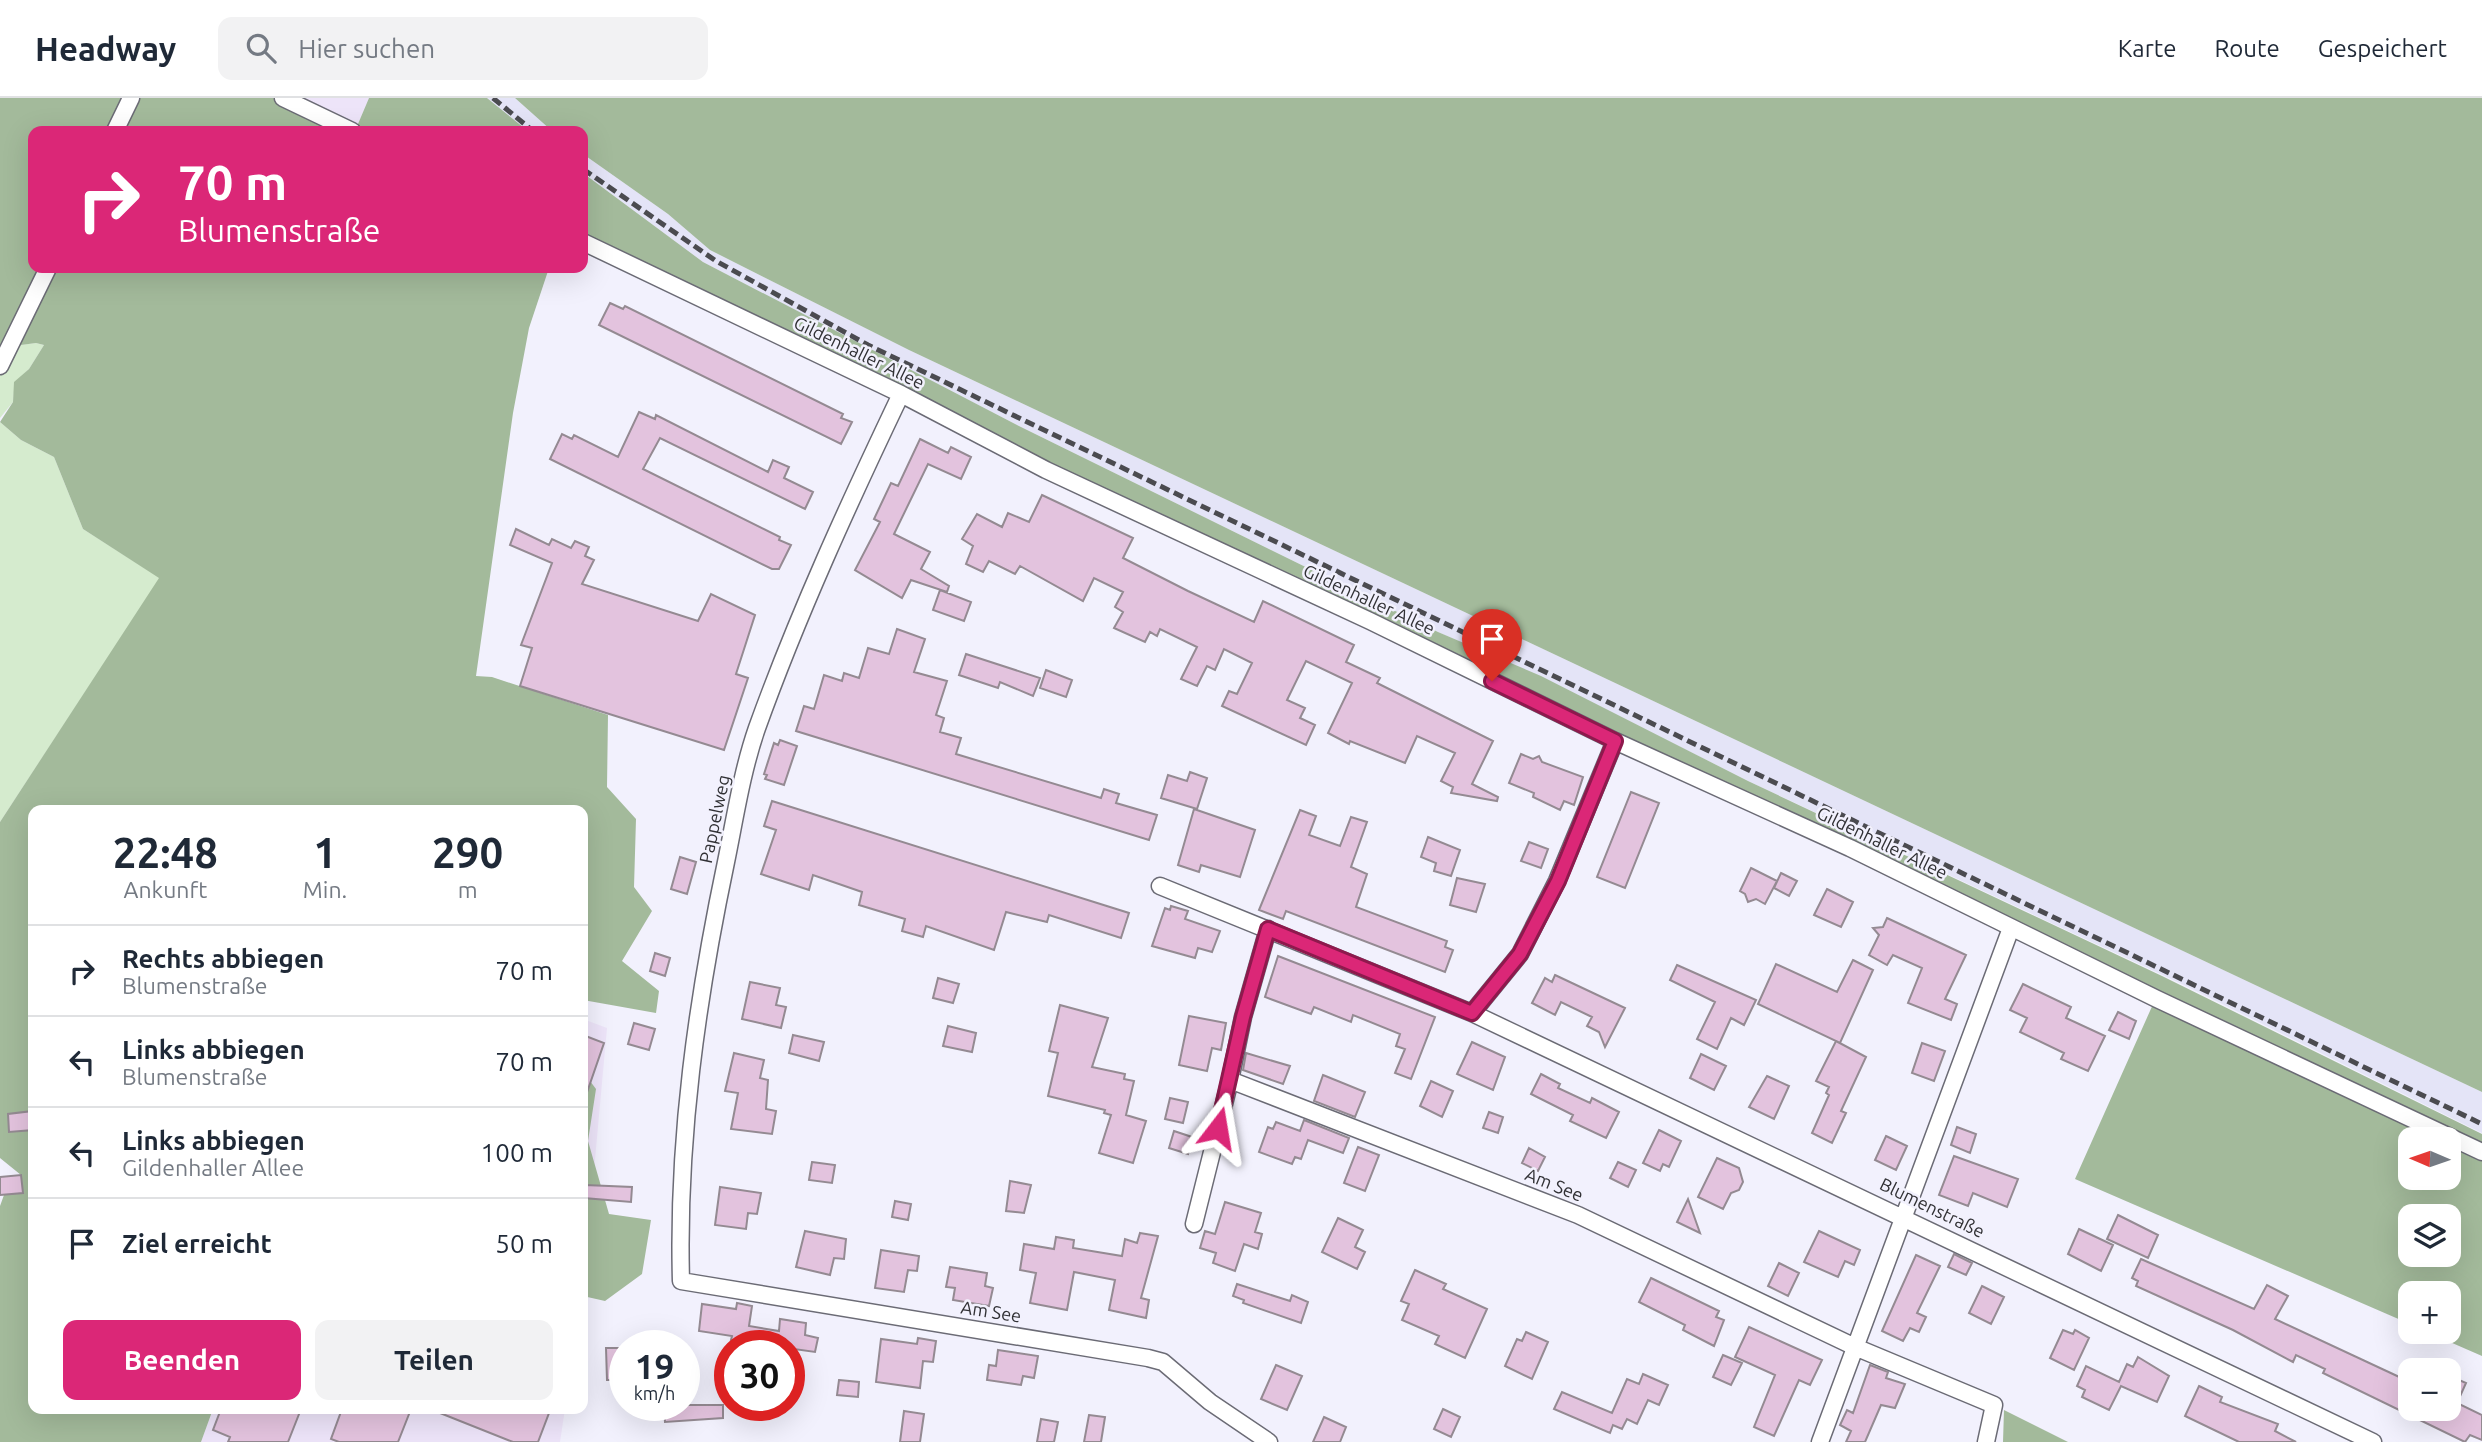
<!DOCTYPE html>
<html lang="de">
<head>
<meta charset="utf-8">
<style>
  body { margin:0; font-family:Ubuntu,sans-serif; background:#f2f2f3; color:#1f2937; height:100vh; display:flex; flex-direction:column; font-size:26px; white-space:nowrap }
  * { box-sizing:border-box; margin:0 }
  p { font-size:23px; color:#747a83 }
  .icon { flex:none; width:38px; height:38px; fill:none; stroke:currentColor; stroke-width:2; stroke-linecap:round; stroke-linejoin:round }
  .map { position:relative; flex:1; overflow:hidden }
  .panel { position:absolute; left:28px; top:707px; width:560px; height:609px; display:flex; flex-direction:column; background:#fff; border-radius:14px; box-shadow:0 7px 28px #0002 }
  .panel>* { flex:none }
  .hud { position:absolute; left:28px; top:28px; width:560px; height:147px; border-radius:14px; box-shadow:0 7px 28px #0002; background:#db2777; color:#fff; overflow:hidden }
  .needle { width:46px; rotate:272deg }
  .fabs { position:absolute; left:2398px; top:1029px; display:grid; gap:14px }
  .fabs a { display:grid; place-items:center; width:63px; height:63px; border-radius:14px; background:#fff; box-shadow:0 7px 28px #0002; font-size:35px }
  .speed { position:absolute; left:609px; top:1232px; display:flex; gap:14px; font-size:35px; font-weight:700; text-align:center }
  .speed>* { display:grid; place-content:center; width:91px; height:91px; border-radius:50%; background:#fff; box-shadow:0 7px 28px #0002; line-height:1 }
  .speed small { font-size:18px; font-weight:400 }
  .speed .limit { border:10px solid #d22; background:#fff; color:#111 }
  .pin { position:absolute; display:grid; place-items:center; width:60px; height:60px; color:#fff; margin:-72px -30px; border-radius:50% 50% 50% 0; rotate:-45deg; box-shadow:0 0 7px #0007 }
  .pin .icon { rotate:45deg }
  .me { position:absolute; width:77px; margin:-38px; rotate:14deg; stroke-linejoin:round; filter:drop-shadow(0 0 5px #0008) }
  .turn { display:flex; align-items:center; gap:24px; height:147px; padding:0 35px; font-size:32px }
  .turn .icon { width:91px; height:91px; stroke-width:2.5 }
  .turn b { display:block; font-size:49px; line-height:60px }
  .eta { display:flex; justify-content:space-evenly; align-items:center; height:119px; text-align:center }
  .eta b { font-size:42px; font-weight:600; line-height:49px }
  .button { display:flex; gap:14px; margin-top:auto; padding:14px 35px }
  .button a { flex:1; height:80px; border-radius:14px; background:#db2777; color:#fff; font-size:28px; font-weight:600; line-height:80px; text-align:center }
  .button a+a { background:#f2f2f3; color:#1f2937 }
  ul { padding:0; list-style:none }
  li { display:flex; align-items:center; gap:21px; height:91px; padding:0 35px; border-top:2px solid #e0e1e3 }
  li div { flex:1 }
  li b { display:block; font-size:26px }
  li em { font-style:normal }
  header { display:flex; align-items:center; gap:42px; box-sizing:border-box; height:98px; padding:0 35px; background:#fff; border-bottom:2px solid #e0e1e3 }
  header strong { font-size:33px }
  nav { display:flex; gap:38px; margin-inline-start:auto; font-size:24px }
  .search { width:490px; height:63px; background:#f2f2f3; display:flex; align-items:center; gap:18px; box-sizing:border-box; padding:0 24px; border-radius:14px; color:#747a83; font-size:26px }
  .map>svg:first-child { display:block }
  .commercial { fill:#ede4f9 }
  .built { fill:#e4e4f7 }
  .green { fill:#d5ebce }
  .forest { fill:#a3ba9b; fill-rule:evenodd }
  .building { fill:#e3c3de; stroke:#948a92; stroke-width:2 }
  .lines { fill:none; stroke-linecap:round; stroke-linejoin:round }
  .street-casing { stroke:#6b6b75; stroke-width:19 }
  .street { stroke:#fff; stroke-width:16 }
  .rail { stroke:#4b4b50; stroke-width:5; stroke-dasharray:10 5; stroke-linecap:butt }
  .route-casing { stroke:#8e194d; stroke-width:18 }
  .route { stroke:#db2777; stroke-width:12 }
  .labels { text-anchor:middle; stroke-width:5; stroke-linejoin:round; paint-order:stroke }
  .street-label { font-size:18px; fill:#313135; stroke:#f2f1fd }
</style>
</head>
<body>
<header>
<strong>Headway</strong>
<div class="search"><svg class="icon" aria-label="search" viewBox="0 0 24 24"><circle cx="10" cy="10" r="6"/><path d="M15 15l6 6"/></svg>Hier suchen</div>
<nav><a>Karte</a><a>Route</a><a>Gespeichert</a></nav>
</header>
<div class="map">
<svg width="2482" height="1344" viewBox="0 0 2482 1344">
  <rect width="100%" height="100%" fill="#f2f1fd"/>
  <!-- commercial -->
  <path class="commercial" d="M273 0H369L355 33H340Z
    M583 921 607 930 583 1193Z
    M213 1311H565L560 1344H201Z"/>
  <!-- built -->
  <path class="built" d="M487 0H515L552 33H528Z
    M583 56 668 116 710 152 909 252 2482 994V1035L2184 887 1748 683 1541 579 1438 534 1021 329 827 229 703 164 583 75Z"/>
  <!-- green -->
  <path class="green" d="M36 245 44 247 29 271 15 284 13 304 0 320V273L12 248Z
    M0 324 21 342 54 359 83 431 160 480 0 724Z"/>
  <!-- forest -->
  <path class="forest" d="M0 0H273L340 33H33V170H549L529 230 513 315 476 578 492 579 608 617 607 689 636 721 634 789 652 813 622 863 659 893 656 915 583 902V712H33V1311H213L201 1344H0V1108L4 1097 23 1095 21 1077 0 1060V724L159 480 83 431 54 359 21 342 0 324 13 304 14 284 29 271 44 247 36 245 6 249 0 260Z
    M369 0H487L528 33H355Z
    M515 0H2482V994L909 252 710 152 668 116 583 56V33H552Z
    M583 75 703 164 1021 329 1438 534 1541 578 1748 683 2162 878 2482 1036V1258L2427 1234H2448V1195H2410V1226L2075 1081 2154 904 618 155 583 135ZM2410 1041H2448V1080H2410ZM2410 1118H2448V1157H2410Z
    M583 980 590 983 596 991 588 1043 609 1116 651 1122 642 1176 605 1203 583 1198Z
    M2004 1312 2068 1344H2003Z"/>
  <!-- building -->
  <path class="building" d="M610 205 623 211 625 208 843 316 841 320 852 324 841 346 599 227Z
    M639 314 655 321 656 317 768 374 773 362 789 369 784 380 813 394 805 411 660 340 643 371 780 439 779 442 791 447 779 471H772L550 361 562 336 572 341 574 337 618 359Z
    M920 341 948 355 951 349 971 359 961 381 928 366 894 436 930 454 921 471 949 488 947 494 911 482 902 500 855 472 880 424 874 421 891 385 898 388Z
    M1042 397 1133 440 1123 460 1188 493 1254 524 1263 503 1354 547 1346 564 1380 580 1377 585 1493 643 1472 686 1498 699 1497 703 1451 695 1453 689 1441 683 1455 655 1417 638 1405 665 1350 643 1349 646 1328 635 1352 585 1306 563 1287 602 1305 610 1300 620 1315 627 1306 647 1222 608 1229 593 1237 596 1252 565 1224 551 1215 572 1207 568 1197 588 1181 581 1197 549 1160 531 1157 538 1150 534 1145 544 1114 530 1123 514 1115 509 1123 494 1094 480 1083 503 1020 468 1015 476 989 463 983 474 966 466 973 448 962 441 977 416 1002 429 1008 415 1029 424Z
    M516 431 549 447 552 441 571 450 575 443 589 449 585 458 594 462 582 486 698 523 711 496 755 517 736 576 748 580 724 652 520 588 532 550 521 547 552 465 510 447Z
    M940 492 971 504 964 523 933 512Z
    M897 531 925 541 914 574 947 583 936 617 944 620 940 634 961 640 956 656 1101 700 1104 691 1119 696 1116 705 1157 717 1149 742 796 633 804 608 814 611 824 577 842 583 844 575 859 580 868 550 889 556Z
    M966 556 1040 580 1033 598 1000 584 998 590 959 577Z
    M1046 572 1072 582 1066 599 1040 590Z
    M780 642 797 648 784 687 765 681 767 677 764 676 774 645 778 647Z
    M1521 656 1533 661 1539 658 1542 664 1583 679 1574 707 1564 703 1560 712 1533 699 1534 695 1509 685Z
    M1190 674 1207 680 1197 711 1161 700 1168 677 1187 683Z
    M1631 694 1659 705 1625 790 1597 779Z
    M772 703 1129 815 1121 840 1049 817 1047 824 1006 814 994 852 926 828 923 839 902 833 905 821 859 807 862 794 813 777 809 792 761 776 776 732 764 728Z
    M1194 711 1255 732 1240 779 1201 767 1199 774 1178 767Z
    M1300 712 1316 718 1309 737 1340 748 1351 719 1367 724 1351 769 1367 776 1356 809 1447 843 1445 849 1453 852 1445 874 1286 813 1283 821 1259 812Z
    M1428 739 1460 752 1451 778 1434 773 1436 765 1421 759Z
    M1529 744 1548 751 1541 770 1521 763Z
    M680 759 696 764 687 796 671 791Z
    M1751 770 1777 783 1765 806 1756 801 1748 804 1745 796 1740 793Z
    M1781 775 1797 783 1789 798 1774 790Z
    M1457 780 1485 786 1476 814 1450 807Z
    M1827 791 1853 804 1841 829 1814 817Z
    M1171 808 1188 813 1185 821 1220 833 1212 854 1198 850 1195 860 1152 848 1165 810 1170 812Z
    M1887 820 1966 857 1945 901 1957 906 1951 922 1908 905 1922 870 1893 857 1887 867 1869 857 1879 837 1873 830 1883 829Z
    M655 855 670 860 665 878 650 873Z
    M1278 858 1435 919 1411 981 1395 975 1405 951 1396 948 1400 936 1353 917 1351 924 1314 909 1311 916 1265 899Z
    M1853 862 1873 872 1840 945 1758 906 1776 866 1837 894Z
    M1677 867 1756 902 1744 927 1731 920 1717 951 1697 941 1715 904 1670 882Z
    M1555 877 1625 910 1605 949 1599 934 1587 928 1592 919 1561 904 1555 917 1532 905 1545 880 1552 884Z
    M938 880 959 886 953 905 933 900Z
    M750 884 780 890 776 907 786 909 781 930 742 921Z
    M2023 886 2071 909 2066 920 2105 938 2088 973 2061 961 2064 955 2020 934 2027 920 2010 912Z
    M1060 907 1108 920 1092 969 1125 976 1124 981 1134 983 1126 1017 1146 1023 1133 1065 1099 1055 1111 1017 1104 1015 1105 1012 1048 998 1058 955 1049 953Z
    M2118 914 2136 923 2129 941 2109 932Z
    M1189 918 1226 925 1221 952 1212 950 1207 973 1179 967Z
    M634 925 655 931 649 952 628 946Z
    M948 928 976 935 972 954 943 948Z
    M583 937 604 945 584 1003H583Z
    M793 937 824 944 819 963 789 955Z
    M1836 943 1866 959 1841 1013 1846 1015 1832 1045 1812 1035 1829 997 1826 995 1829 989 1816 983Z
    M1472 944 1505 959 1493 992 1457 976Z
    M1922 945 1945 953 1934 983 1912 975Z
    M734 955 764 962 760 980 768 982 766 1011 776 1013 772 1036 731 1031 738 995 725 993Z
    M1246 955 1290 968 1283 986 1243 972Z
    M1701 956 1726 968 1714 992 1690 980Z
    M1541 976 1560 986 1558 990 1590 1005 1592 1000 1619 1014 1606 1040 1570 1023 1573 1017 1531 996Z
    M1323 977 1365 994 1355 1019 1314 1003Z
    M1767 978 1789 988 1774 1021 1749 1009Z
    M1431 983 1453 993 1442 1019 1420 1008Z
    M1170 1000 1188 1004 1183 1025 1165 1021Z
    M33 1013V1032L9 1034 8 1016Z
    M1489 1014 1503 1019 1498 1035 1483 1030Z
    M1304 1022 1349 1040 1343 1055 1308 1042 1301 1061 1295 1059 1292 1066 1259 1054 1268 1029 1273 1031 1276 1024 1300 1033Z
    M1957 1029 1976 1036 1970 1055 1951 1047Z
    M1659 1032 1681 1043 1669 1069 1663 1066 1660 1073 1643 1065Z
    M1174 1033 1192 1039 1188 1056 1169 1050Z
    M1886 1038 1907 1048 1896 1072 1875 1062Z
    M1358 1049 1379 1057 1365 1093 1344 1085Z
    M1529 1050 1545 1059 1538 1073 1522 1065Z
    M1954 1058 2018 1081 2007 1109 1973 1095 1968 1108 1939 1097Z
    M1717 1060 1739 1070 1743 1084 1739 1092 1731 1095 1723 1111 1698 1099Z
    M812 1064 835 1067 832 1085 809 1082Z
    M1618 1064 1636 1072 1628 1089 1610 1080Z
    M21 1077 23 1095 0 1097V1079Z
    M1010 1083 1031 1087 1024 1115 1006 1113Z
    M585 1087 632 1089 631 1104 584 1100Z
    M720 1089 761 1095 757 1116 748 1115 746 1131 715 1127Z
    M1688 1101 1700 1135 1677 1124Z
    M895 1103 911 1106 908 1122 892 1119Z
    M1225 1104 1261 1115 1255 1134 1262 1136 1258 1151 1244 1146 1235 1173 1213 1165 1216 1155 1200 1150 1205 1133 1215 1136Z
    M2118 1117 2158 1137 2148 1160 2107 1141Z
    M1338 1120 1363 1132 1355 1149 1365 1154 1357 1171 1322 1154Z
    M2079 1131 2113 1147 2101 1173 2068 1156Z
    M805 1133 846 1141 844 1161 834 1160 830 1177 796 1169Z
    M1819 1133 1860 1152 1854 1167 1845 1163 1838 1179 1804 1164Z
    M1140 1135 1158 1138 1141 1200 1149 1202 1146 1220 1109 1212 1115 1182 1074 1174 1067 1212 1030 1205 1036 1175 1020 1172 1024 1146 1054 1151 1056 1139 1074 1142 1073 1150 1122 1158 1125 1141 1137 1145Z
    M881 1152 919 1158 917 1173 908 1172 904 1194 875 1190Z
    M1954 1156 1972 1165 1966 1177 1948 1169Z
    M1916 1157 1940 1168 1917 1215 1926 1219 1919 1234 1910 1230 1903 1243 1882 1233Z
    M2141 1161 2254 1211 2267 1187 2288 1198 2275 1221 2410 1284V1311H2448V1277L2466 1285 2457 1305 2482 1317V1342L2470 1337 2465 1344 2323 1275 2325 1271 2296 1257 2293 1264 2233 1232 2136 1188 2138 1183 2132 1180Z
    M1779 1165 1799 1175 1788 1198 1768 1188Z
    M950 1169 987 1175 985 1188 993 1190 989 1208 953 1202 955 1190 946 1189Z
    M1415 1172 1446 1186 1443 1191 1487 1211 1465 1260 1435 1246 1439 1238 1402 1222 1409 1206 1401 1203Z
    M1651 1180 1719 1213 1716 1219 1724 1222 1714 1248 1683 1232 1685 1227 1639 1204Z
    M1237 1186 1290 1203 1292 1197 1308 1204 1301 1225 1243 1205 1244 1202 1233 1198Z
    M1982 1188 2004 1199 1991 1226 1969 1215Z
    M737 1205 752 1208 749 1228 779 1233 780 1221 806 1225 805 1237 818 1240 815 1254 731 1242 732 1238 699 1233 702 1206 736 1211Z
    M1749 1229 1822 1262 1810 1287 1799 1282 1774 1338 1754 1329 1775 1277 1735 1259Z
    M2063 1232 2073 1236 2075 1232 2089 1240 2074 1272 2050 1260Z
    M1526 1234 1548 1244 1532 1281 1505 1268 1517 1241 1522 1243Z
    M918 1240 936 1243 933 1264 923 1263 920 1290 876 1284 881 1241 917 1246Z
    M606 1250H625V1282H607Z
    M998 1252 1038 1258 1034 1280 1023 1278 1021 1287 987 1282 989 1267 996 1268Z
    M1723 1257 1742 1265 1731 1287 1713 1279Z
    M2138 1259 2169 1278 2157 1304 2121 1288 2109 1312 2082 1299 2085 1292 2077 1288 2086 1268 2119 1284 2127 1266 2133 1269Z
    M1276 1267 1302 1278 1287 1312 1261 1301Z
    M1870 1267 1888 1274 1886 1280 1905 1286 1895 1310 1881 1307 1865 1344H1846L1851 1333 1840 1327 1847 1312 1853 1315Z
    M1643 1276 1668 1287 1659 1307 1648 1302 1637 1326 1627 1321 1622 1331 1613 1327 1610 1335 1554 1311 1562 1294 1612 1315 1627 1281 1639 1286Z
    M839 1282 859 1284 858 1299 837 1297Z
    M2199 1288 2222 1299 2220 1304 2278 1326 2275 1333 2296 1344H2239L2185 1318Z
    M664 1307H723V1320L665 1324Z
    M221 1311H301L288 1344H228L230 1339 213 1332Z
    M342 1311H411L398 1344H339L331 1341Z
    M430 1311H537L549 1315 538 1344H513Z
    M1443 1311 1460 1319 1451 1339 1434 1331Z
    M904 1313 924 1316 920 1344H900Z
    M1089 1317 1105 1319 1101 1344H1084Z
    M1324 1319 1346 1329 1340 1344H1313Z
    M1041 1321 1058 1324 1054 1344H1037Z"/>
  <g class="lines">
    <!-- street casing -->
    <g class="street-casing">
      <path id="street" d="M283 0 352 33
        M115 33 131 0
        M583 144 901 296 1046 372 1370 523 1615 643 1850 750 2157 901 2482 1054
        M0 268 48 170
        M901 296C849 405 798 516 757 630 742 673 735 720 726 764 697 902 677 1042 681 1183L1148 1260 1163 1264 1210 1304 1269 1344
        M1615 643 1557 783 1520 856 1472 915 2373 1344
        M1160 788 1472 915
        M1230 982 1243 919 1268 831
        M1194 1126 1230 982 1578 1117 1855 1249 1994 1307 1986 1344
        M1820 1344 2011 830"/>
    </g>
    <!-- street -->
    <use href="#street" class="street"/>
    <!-- rail -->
    <path class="rail" d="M493 0 533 33
      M583 71 716 163 868 247 2482 1026"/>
  </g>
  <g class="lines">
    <!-- route casing -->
    <g class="route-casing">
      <path id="route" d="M1218 1030 1243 919 1268 831 1472 915 1520 856 1558 783 1615 643 1492 583"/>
    </g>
    <!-- route -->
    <use href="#route" class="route"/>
  </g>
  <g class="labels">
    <!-- street labels -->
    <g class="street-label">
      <text transform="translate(859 255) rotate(26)" y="6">Gildenhaller Allee</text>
      <text transform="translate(1369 502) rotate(25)" y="6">Gildenhaller Allee</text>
      <text transform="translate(715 721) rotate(-78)" y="6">Pappelweg</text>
      <text transform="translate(1882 745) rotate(26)" y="6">Gildenhaller Allee</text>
      <text transform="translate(1554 1087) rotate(22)" y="6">Am See</text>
      <text transform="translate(1932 1110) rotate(26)" y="6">Blumenstraße</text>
      <text transform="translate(991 1214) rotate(9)" y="6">Am See</text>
    </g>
  </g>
</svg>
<div class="fabs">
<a><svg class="needle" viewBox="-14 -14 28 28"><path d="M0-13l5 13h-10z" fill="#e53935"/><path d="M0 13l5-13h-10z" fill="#747a83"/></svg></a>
<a><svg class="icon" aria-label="layers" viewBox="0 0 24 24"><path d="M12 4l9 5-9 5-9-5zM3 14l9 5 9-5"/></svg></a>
<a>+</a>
<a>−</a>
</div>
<div class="speed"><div>19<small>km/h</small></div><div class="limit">30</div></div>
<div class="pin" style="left:1492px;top:583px;background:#d93025"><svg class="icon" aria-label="arrive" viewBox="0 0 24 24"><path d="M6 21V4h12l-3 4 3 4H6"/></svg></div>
<svg class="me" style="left:1218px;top:1030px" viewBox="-20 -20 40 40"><path d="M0-17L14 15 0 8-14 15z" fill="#db2777" stroke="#fff" stroke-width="4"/></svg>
<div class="hud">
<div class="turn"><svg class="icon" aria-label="right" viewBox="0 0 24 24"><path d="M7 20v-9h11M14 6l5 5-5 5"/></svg><div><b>70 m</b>Blumenstraße</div></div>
</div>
<section class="panel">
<div class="eta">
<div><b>22:48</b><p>Ankunft</p></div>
<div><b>1</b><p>Min.</p></div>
<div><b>290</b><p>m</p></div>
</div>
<ul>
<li><svg class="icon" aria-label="right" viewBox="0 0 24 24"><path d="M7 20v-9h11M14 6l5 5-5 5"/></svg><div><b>Rechts abbiegen</b><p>Blumenstraße</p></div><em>70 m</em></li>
<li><svg class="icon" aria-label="left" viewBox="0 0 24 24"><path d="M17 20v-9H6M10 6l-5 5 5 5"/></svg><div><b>Links abbiegen</b><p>Blumenstraße</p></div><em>70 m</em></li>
<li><svg class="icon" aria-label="left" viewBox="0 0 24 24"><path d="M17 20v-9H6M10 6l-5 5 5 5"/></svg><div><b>Links abbiegen</b><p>Gildenhaller Allee</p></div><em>100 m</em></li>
<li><svg class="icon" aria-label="arrive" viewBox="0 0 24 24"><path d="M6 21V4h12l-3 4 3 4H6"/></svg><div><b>Ziel erreicht</b></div><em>50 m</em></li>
</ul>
<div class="button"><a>Beenden</a><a>Teilen</a></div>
</section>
</div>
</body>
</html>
